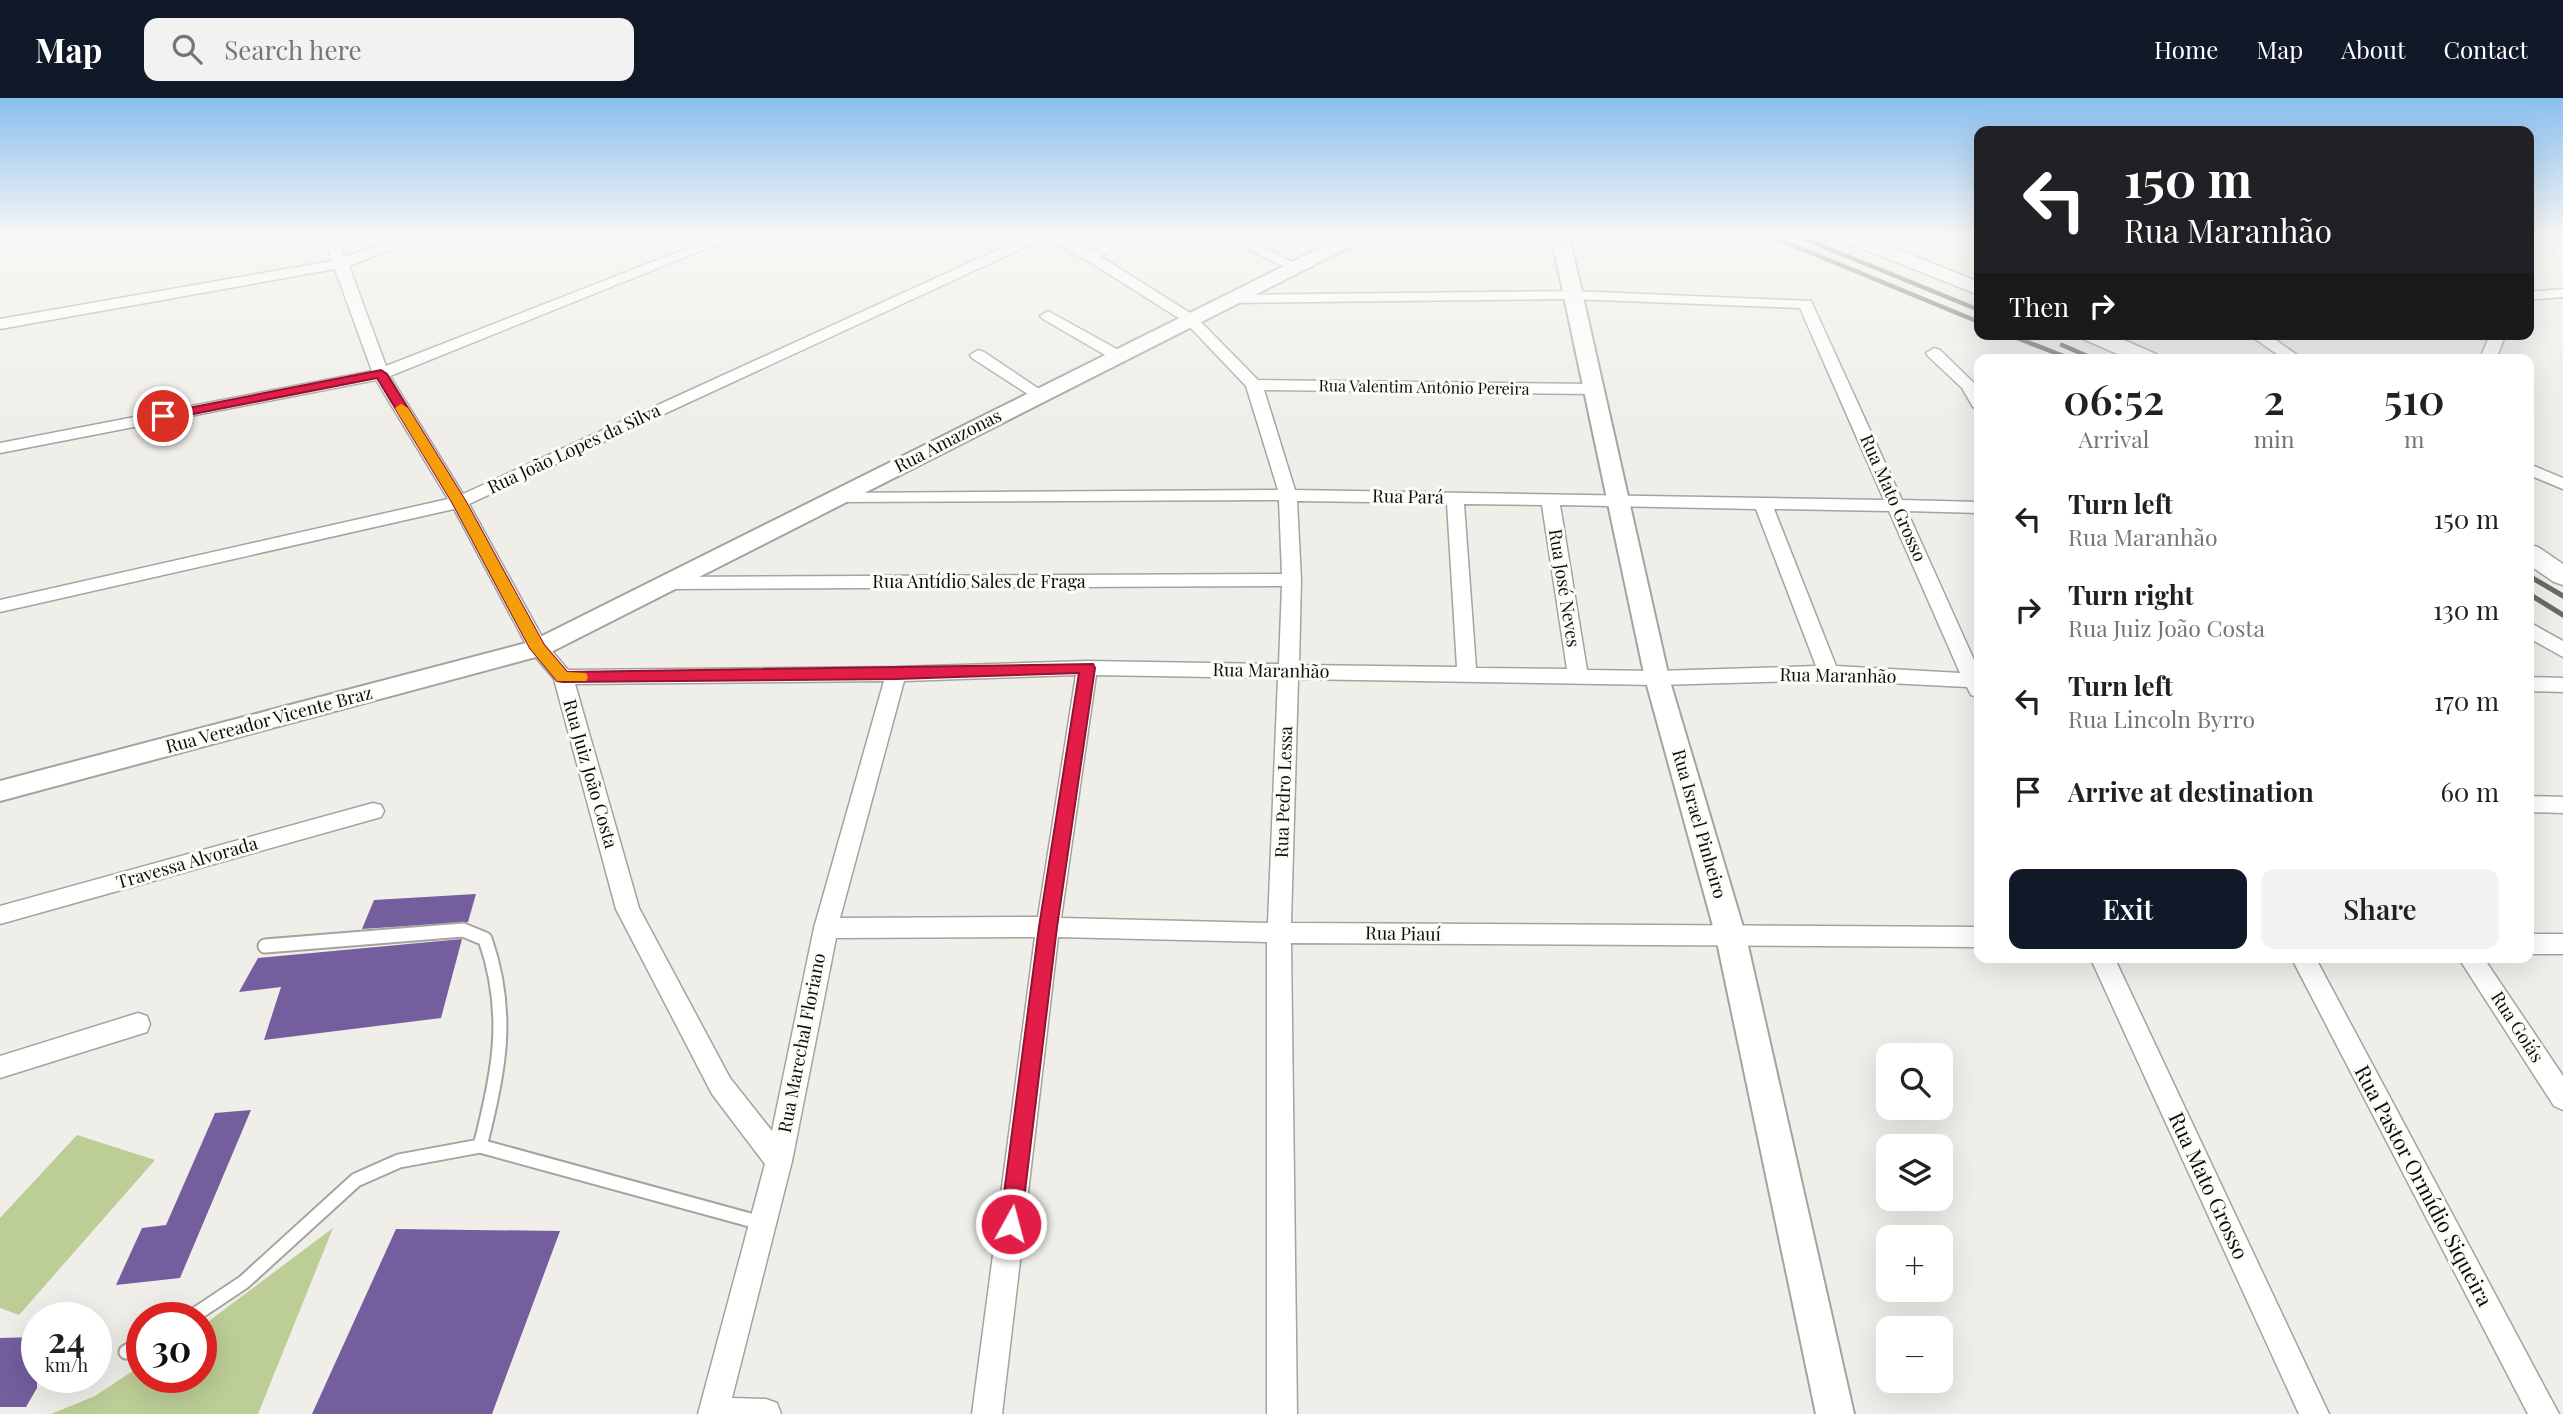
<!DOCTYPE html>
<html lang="en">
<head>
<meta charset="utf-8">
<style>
  body { margin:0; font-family:"Playfair Display",serif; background:#f2f2f2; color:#202124; height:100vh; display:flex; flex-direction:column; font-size:26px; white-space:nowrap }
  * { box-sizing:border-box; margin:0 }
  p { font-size:23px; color:#757577 }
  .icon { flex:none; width:38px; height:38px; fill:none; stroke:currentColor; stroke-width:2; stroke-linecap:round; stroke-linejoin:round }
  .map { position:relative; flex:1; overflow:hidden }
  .details { position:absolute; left:1974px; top:256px; width:560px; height:609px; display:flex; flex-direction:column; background:#fff; border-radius:14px; box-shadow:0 7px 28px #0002 }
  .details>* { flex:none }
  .hud { position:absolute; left:1974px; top:28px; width:560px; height:214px; border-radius:14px; box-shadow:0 7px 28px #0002; background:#202124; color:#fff; overflow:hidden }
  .buttons { position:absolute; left:1876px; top:945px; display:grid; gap:14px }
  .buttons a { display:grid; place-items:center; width:77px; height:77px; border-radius:14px; background:#fff; box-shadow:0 7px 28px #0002; font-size:35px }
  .speed { position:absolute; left:21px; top:1204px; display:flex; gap:14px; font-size:35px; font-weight:700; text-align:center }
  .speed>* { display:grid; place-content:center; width:91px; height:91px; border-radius:50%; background:#fff; box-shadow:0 7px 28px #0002; line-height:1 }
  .speed small { font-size:18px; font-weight:400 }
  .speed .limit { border:10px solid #d22; background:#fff; color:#111 }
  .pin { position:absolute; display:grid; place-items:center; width:60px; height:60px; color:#fff; margin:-30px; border:4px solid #fff; border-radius:50%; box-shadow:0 2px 7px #0007 }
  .me { position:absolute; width:77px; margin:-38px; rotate:7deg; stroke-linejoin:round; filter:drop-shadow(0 0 5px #0008) }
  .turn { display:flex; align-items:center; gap:24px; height:147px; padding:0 35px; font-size:32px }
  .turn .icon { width:91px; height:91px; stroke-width:2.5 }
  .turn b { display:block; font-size:49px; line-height:60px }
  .then { display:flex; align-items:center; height:66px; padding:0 35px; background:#0003; gap:14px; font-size:26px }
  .eta { display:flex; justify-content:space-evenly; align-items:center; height:119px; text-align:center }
  .eta b { font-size:42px; font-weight:600; line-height:49px }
  .primary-button { display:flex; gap:14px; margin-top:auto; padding:14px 35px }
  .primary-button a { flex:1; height:80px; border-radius:14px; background:#111827; color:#fff; font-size:28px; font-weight:600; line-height:80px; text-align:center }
  .primary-button a+a { background:#f2f2f2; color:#202124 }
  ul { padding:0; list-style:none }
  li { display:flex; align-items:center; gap:21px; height:91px; padding:0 35px }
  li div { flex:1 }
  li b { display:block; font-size:26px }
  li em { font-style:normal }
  header { display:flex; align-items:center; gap:42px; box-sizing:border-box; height:98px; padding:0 35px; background:#111827; color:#fff }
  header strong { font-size:33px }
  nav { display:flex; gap:38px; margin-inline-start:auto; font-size:24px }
  .search { width:490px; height:63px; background:#f2f2f2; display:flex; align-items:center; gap:18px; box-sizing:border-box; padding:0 24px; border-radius:14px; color:#757577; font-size:26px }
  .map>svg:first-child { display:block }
  .green { fill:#bccd96 }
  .building { fill:#745e9e }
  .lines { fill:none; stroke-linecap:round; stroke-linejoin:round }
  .service-casing { stroke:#a4a39e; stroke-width:17 }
  .minor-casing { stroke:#a4a39e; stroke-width:3 }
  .tertiary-casing { stroke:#a4a39e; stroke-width:4 }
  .secondary-casing { stroke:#a4a39e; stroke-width:3 }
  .service { stroke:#fff; stroke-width:13 }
  .minor { fill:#fff; fill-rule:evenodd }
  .tertiary { fill:#fff; fill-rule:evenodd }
  .secondary { fill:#fff; fill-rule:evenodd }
  .rail-far1 { stroke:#6a6a67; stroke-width:4.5 }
  .rail { stroke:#6a6a67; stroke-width:5 }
  .route { fill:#e11d48; stroke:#92132f; stroke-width:2 }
  .slow { fill:#f59e0b }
  .labels { text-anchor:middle; stroke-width:6; stroke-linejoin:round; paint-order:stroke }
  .far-street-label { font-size:16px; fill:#0d0d0b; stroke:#fdfcf6 }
  .street-label { font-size:18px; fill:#0d0d0b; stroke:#fdfcf6 }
  .near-street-label { font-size:21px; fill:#0d0d0b; stroke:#fdfcf6 }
</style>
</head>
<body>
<header>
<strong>Map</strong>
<div class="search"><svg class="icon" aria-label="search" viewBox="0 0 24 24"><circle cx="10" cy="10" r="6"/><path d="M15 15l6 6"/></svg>Search here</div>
<nav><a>Home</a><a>Map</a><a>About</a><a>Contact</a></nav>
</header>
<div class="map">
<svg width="2563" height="1316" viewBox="0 0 2563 1316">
  <rect width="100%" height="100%" fill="#efeee9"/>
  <!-- green -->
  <path class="green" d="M77 1037 155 1062 19 1217 0 1210V1120Z
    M333 1130 258 1316H51L95 1298 142 1267V1279H201V1229Z"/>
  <!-- building -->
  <path class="building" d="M476 796 468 824 362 831 374 802Z
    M462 841 441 920 264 942 281 889 239 894 258 860Z
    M251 1012 180 1180 116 1187 142 1130 166 1127 215 1015Z
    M396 1131 560 1133 492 1316H312Z
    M37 1239V1290L26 1309H0V1240Z"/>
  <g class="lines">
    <!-- service casing -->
    <g class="service-casing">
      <path id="service" d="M265 848 463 832 485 841C511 915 499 975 480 1048L761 1125
        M190 1220 244 1184 356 1082 399 1063 480 1048
        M126 1254 142 1245"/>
    </g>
    <!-- minor casing -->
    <g class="minor-casing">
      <path id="minor" d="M323 137H337L345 159 408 137H428L349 168 386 268 721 137H740L390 278 463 396 1030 137H1060L1090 152 1120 137H1137L1100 158 1195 218 1258 282 1595 286 1603 291 1595 296 1264 292 1295 392 1884 402 1800 210 1574 201 1230 205 1223 201 1230 197 1574 193 1811 203 1902 402 1979 404V415L1907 413 1979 573V599L1971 597 1967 589 1829 582 1657 587 1298 581 1291 825 1979 829V849L1291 845 1297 1316H1267V844L1058 839 1002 1316H972L1035 839 836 840 792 1063 732 1300 766 1301 777 1305 781 1316H698L765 1066 712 996 616 811 554 581 528 550 454 411 0 514V502L448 401 376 282 0 355V345L372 273 335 171 0 231V221L332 163ZM1045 140 1085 161 1185 224 1246 288 1278 392 836 395 827 400 830 404 1279 402 1282 476 667 479 660 481 658 485 660 489 667 491 1282 488 1279 566 1087 563 896 569 568 572 546 546 469 406ZM1297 403 1447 405 1457 569 1299 567 1301 482ZM1464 406 1542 407 1567 571 1476 570ZM1560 407 1756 411 1816 568 1657 573 1587 572ZM1774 411 1889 413 1960 575 1836 568ZM1076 577 1038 819 840 820 904 583ZM1096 577 1278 580 1268 825 1061 820ZM884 583 814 830 772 1033 730 980 639 810 575 586Z
        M1221 137H1239L1302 169 1300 172H1290Z
        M2563 191V199L2529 202V194Z
        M1048 213 1124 255 1126 258 1118 263 1112 261 1043 221 1040 218Z
        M2248 236H2267L2303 261H2284Z
        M2490 236H2506L2496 261H2480Z
        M1934 250 1940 252 1977 288 1979 311 1973 309 1962 290 1928 258 1926 255Z
        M978 252 984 254 1048 297 1046 300H1034L972 260 970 257Z
        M2529 366 2563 380V391L2529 377Z
        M2529 524 2563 543V559L2529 540Z
        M2529 579 2563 580V594L2529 593Z
        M2529 698 2563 699V715L2529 714Z
        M373 705 381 707 384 713 381 719 0 826V808Z
        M2529 836H2563V856H2529Z
        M2090 859H2114L2329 1316H2299Z
        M2291 859H2315L2559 1316H2528Z
        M2458 859H2483L2563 978V1012L2554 1008Z
        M138 915 147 918 150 926 147 934 0 980V958Z"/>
    </g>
    <!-- tertiary casing -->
    <g class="tertiary-casing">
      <path id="tertiary" d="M1346 137H1368L1365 141 547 556 0 703V683L530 544Z
        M1551 137H1569L1669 580 1746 839 1854 1316H1816L1716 839 1645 580Z"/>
    </g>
    <!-- secondary casing -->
    <g class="secondary-casing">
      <path id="secondary" d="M1835 137H1862L1979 184V197L1838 141Z
        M2080 236H2110L2156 256 2159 261H2129L2083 241Z
        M2529 447 2538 449 2563 466V487L2554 484 2529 467Z"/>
    </g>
    <!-- service -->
    <use href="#service" class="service"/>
    <!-- minor -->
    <use href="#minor" class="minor"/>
    <!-- tertiary -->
    <use href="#tertiary" class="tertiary"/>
    <!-- secondary -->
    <use href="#secondary" class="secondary"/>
    <!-- rail-far1 -->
    <path class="rail-far1" d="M1768 137 1979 224
      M1795 137 1979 212
      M2007 236 2071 261
      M2062 247 2094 261"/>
    <!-- rail -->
    <path class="rail" d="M2529 478 2563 498
      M2529 496 2563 517"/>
  </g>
  <!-- sky -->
  <linearGradient id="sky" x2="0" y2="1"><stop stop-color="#89bfef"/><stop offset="0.43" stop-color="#f8f7f5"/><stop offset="1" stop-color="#f8f7f5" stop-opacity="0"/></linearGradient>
  <rect width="2563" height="321" fill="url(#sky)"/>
  <!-- route -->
  <path class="route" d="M381 272 387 276 466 404 544 547 567 574 1093 566 1095 570 1057 829 1021 1126 1018 1134 1011 1136 1003 1134 1000 1126 1039 829 1079 575 896 581 563 584 557 583 530 550 452 404 377 280 163 322 157 318 163 315Z"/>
  <!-- slow -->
  <path class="slow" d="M401 306 408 310 466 404 544 547 567 574 586 575 588 579 586 583H557L530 550 452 404 395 310Z"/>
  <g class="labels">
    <!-- far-street labels -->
    <g class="far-street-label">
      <text transform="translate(1424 289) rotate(1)" y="6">Rua Valentim Antônio Pereira</text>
    </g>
    <!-- street labels -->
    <g class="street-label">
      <text transform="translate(948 343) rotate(-27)" y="6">Rua Amazonas</text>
      <text transform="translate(574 351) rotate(-25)" y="6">Rua João Lopes da Silva</text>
      <text transform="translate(1408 399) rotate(1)" y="6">Rua Pará</text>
      <text transform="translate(1893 400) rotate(66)" y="6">Rua Mato Grosso</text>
      <text x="979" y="490">Rua Antídio Sales de Fraga</text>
      <text transform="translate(1564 490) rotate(81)" y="6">Rua José Neves</text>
      <text transform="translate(1271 573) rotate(1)" y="6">Rua Maranhão</text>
      <text transform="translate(1838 578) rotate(1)" y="6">Rua Maranhão</text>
      <text transform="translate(269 622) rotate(-15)" y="6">Rua Vereador Vicente Braz</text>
      <text transform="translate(590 676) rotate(74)" y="6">Rua Juiz João Costa</text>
      <text transform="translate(1284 694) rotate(-88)" y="6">Rua Pedro Lessa</text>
      <text transform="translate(1699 726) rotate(74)" y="6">Rua Israel Pinheiro</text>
      <text transform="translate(187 765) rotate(-16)" y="6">Travessa Alvorada</text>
      <text transform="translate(1403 836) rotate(1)" y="6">Rua Piauí</text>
      <text transform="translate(2517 929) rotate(57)" y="6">Rua Goiás</text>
      <text transform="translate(802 945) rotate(-79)" y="6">Rua Marechal Floriano</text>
    </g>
    <!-- near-street labels -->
    <g class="near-street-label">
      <text transform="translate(2208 1088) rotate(65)" y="7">Rua Mato Grosso</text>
      <text transform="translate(2423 1088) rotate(62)" y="7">Rua Pastor Ormídio Siqueira</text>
    </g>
  </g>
</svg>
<div class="buttons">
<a><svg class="icon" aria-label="search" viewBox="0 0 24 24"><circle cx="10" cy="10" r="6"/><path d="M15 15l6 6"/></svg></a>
<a><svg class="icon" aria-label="layers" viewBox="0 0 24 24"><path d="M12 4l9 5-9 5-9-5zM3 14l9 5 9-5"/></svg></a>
<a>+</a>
<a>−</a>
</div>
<div class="speed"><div>24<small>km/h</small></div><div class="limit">30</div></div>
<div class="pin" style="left:163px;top:318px;background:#d93025"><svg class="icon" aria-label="arrive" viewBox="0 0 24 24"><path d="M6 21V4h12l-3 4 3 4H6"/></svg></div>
<svg class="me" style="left:1011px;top:1126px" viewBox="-20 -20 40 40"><circle r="17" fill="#e11d48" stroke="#fff" stroke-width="3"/><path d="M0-11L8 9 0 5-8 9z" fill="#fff"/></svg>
<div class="hud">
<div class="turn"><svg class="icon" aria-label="left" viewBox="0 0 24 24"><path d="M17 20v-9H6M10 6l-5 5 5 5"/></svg><div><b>150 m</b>Rua Maranhão</div></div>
<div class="then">Then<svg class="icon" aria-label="right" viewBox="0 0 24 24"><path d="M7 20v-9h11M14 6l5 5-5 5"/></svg></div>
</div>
<section class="details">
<div class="eta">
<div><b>06:52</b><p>Arrival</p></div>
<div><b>2</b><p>min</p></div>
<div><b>510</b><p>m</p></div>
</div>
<ul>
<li><svg class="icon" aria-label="left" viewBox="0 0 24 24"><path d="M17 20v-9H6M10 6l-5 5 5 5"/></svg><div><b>Turn left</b><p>Rua Maranhão</p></div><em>150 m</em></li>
<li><svg class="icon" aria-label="right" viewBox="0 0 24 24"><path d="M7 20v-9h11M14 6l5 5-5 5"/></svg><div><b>Turn right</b><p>Rua Juiz João Costa</p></div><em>130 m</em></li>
<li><svg class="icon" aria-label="left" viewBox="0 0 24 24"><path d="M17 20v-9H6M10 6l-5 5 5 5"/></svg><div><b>Turn left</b><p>Rua Lincoln Byrro</p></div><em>170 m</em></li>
<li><svg class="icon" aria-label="arrive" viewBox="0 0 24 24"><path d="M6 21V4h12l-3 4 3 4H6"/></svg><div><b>Arrive at destination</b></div><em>60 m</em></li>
</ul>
<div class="primary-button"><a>Exit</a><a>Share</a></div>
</section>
</div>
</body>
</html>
